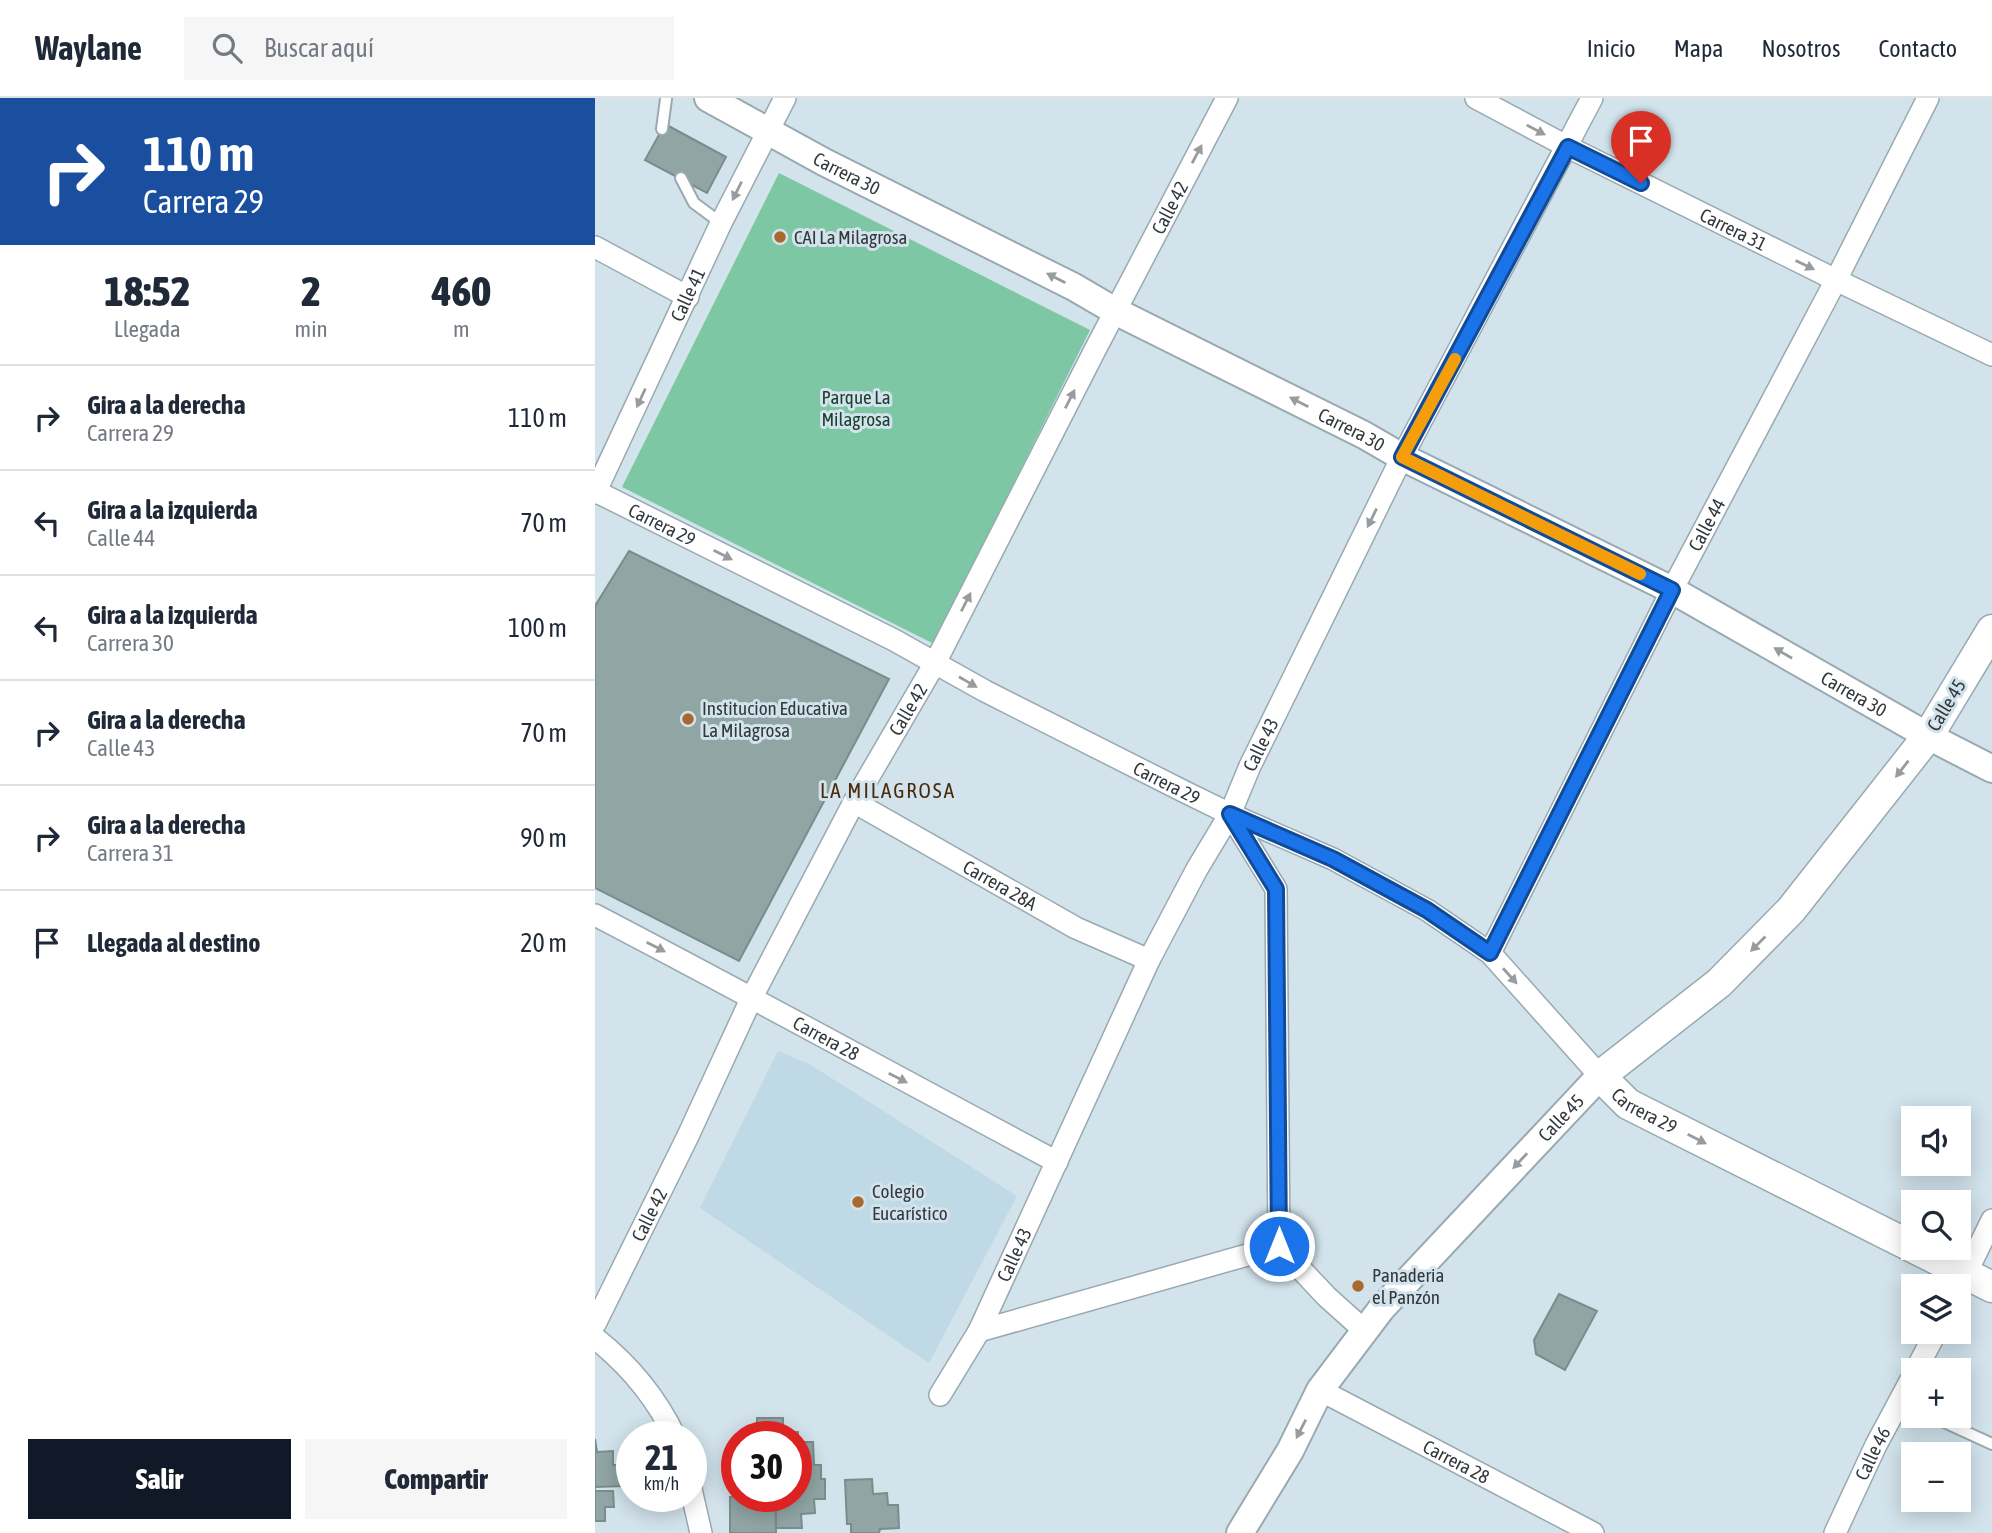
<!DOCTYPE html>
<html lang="es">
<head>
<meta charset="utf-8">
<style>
  body { margin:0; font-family:"Asap Condensed",sans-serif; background:#f6f6f7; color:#1f2937; height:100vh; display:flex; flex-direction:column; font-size:26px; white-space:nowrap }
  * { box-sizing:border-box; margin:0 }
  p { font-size:23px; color:#747a83 }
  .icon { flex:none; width:38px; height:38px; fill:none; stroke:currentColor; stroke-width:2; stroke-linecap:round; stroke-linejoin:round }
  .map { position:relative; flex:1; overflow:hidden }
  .sheet { display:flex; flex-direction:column; background:#fff; width:595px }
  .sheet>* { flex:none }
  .hud { background:#1a4fa0; color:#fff; overflow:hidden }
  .tools { position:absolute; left:1306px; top:1008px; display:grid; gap:14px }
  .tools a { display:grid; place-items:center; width:70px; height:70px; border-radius:0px; background:#fff; box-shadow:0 4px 18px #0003; font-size:35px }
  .speed { position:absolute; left:21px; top:1323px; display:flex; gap:14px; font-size:35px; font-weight:700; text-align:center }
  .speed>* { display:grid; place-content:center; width:91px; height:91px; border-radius:50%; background:#fff; box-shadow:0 4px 18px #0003; line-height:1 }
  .speed small { font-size:18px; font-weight:400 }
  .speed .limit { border:10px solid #d22; background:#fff; color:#111 }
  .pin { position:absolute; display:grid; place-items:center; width:60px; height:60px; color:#fff; margin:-72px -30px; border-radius:50% 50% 50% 0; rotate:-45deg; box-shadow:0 0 7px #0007 }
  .pin .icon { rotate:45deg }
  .me { position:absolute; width:77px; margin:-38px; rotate:0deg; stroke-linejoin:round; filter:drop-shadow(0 0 5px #0008) }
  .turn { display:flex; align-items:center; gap:24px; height:147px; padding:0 28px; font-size:32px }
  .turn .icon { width:91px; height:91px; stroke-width:2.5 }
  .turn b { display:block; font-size:49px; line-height:60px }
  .eta { display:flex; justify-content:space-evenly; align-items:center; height:119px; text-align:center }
  .eta b { font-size:42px; font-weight:800; line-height:49px }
  .primary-button { display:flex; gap:14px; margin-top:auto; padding:14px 28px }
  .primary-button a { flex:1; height:80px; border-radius:0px; background:#111827; color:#fff; font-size:28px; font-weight:800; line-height:80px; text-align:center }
  .primary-button a+a { background:#f6f6f7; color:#1f2937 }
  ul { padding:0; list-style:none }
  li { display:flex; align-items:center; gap:21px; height:105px; padding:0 28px; border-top:2px solid #e0e1e3 }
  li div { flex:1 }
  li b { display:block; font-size:26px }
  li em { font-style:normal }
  header { display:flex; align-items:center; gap:42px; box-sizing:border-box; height:98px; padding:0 35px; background:#fff; border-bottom:2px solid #e0e1e3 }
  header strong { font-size:33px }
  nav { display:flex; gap:38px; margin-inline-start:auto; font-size:24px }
  .search { width:490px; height:63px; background:#f6f6f7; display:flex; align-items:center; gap:18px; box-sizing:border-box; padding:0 24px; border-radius:0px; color:#747a83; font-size:26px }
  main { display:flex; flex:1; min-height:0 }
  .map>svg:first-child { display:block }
  .built { fill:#c0d9e6 }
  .green { fill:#7ec7a5 }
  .building { fill:#91a5a5; stroke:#7a8d8d; stroke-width:2 }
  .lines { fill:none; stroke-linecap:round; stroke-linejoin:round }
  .service-casing { stroke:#99a9b1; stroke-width:14 }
  .minor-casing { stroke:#99a9b1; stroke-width:24 }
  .tertiary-casing { stroke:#99a9b1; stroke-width:30 }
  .secondary-casing { stroke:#99a9b1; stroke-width:33 }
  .service { stroke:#fff; stroke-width:10 }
  .minor { stroke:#fff; stroke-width:21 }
  .tertiary { stroke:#fff; stroke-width:26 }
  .secondary { stroke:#fff; stroke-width:30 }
  .oneway { fill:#989c9e }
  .route-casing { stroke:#114b97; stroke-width:18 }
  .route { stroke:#1a73e8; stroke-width:12 }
  .slow { stroke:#f59e0b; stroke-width:12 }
  .poi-dot { fill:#a7692e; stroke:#d2e3ec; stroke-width:2.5 }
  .labels { text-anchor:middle; stroke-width:6; stroke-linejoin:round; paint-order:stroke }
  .street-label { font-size:19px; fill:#32383c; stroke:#d2e3ec }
  .poi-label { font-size:19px; fill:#32383c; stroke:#d2e3ec; text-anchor:start }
  .park-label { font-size:19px; fill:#1c4030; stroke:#d2e3ec }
  .neighbourhood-label { font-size:21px; letter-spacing:2px; fill:#482b0e; stroke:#d2e3ec }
</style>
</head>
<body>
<header>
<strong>Waylane</strong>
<div class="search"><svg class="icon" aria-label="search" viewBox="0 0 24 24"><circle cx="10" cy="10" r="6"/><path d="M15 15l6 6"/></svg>Buscar aquí</div>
<nav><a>Inicio</a><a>Mapa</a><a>Nosotros</a><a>Contacto</a></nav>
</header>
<main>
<section class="sheet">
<div class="hud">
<div class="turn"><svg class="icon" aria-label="right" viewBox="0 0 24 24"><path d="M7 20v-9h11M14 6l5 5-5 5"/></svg><div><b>110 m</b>Carrera 29</div></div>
</div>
<div class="eta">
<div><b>18:52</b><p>Llegada</p></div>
<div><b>2</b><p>min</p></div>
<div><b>460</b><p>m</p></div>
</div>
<ul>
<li><svg class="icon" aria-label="right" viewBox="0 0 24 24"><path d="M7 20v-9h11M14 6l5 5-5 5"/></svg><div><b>Gira a la derecha</b><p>Carrera 29</p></div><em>110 m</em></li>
<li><svg class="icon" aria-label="left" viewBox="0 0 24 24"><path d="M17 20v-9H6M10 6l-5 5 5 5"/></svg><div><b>Gira a la izquierda</b><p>Calle 44</p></div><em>70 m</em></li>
<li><svg class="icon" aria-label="left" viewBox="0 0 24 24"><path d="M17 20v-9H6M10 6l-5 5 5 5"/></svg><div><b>Gira a la izquierda</b><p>Carrera 30</p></div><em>100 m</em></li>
<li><svg class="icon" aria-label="right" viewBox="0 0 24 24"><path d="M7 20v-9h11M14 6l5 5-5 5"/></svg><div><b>Gira a la derecha</b><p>Calle 43</p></div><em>70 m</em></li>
<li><svg class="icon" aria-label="right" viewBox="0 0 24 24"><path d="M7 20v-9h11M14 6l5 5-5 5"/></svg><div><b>Gira a la derecha</b><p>Carrera 31</p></div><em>90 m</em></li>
<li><svg class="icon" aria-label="arrive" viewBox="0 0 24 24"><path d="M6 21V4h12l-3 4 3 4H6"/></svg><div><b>Llegada al destino</b></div><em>20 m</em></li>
</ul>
<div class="primary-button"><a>Salir</a><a>Compartir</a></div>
</section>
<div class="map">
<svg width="1397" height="1435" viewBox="0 0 1397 1435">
  <rect width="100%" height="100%" fill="#d2e3ec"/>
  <!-- built -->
  <path class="built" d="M183 953 216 967 422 1098 334 1265 105 1110Z"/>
  <!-- green -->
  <path class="green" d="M184 75 495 232 339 546 27 389Z"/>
  <!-- building -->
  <path class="building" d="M70 26 131 59 112 95 50 62Z
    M34 453 294 581 144 863 0 790V508Z
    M964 1196 1002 1213 970 1272 941 1256 939 1242Z
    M162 1320H188V1334H203V1344H218L219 1367H226V1381H230V1401H219L220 1415 206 1416 207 1430H181V1398H201V1339H162Z
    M0 1341 2 1354 18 1353V1367H28L29 1388 0 1389V1393H18L19 1409H10V1423H0Z
    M277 1381 278 1396 292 1395 293 1407H303L304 1430 285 1431 284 1435H256V1426H252L250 1382Z
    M180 1398 181 1435H135V1399Z"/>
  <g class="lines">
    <!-- service casing -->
    <g class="service-casing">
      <path id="service" d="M67 31 71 1
        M86 80 99 105 126 125
        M1336 1318 1397 1346"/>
    </g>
    <!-- minor casing -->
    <g class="minor-casing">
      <g id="minor">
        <path id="s1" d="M881 0 973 49 1241 182 1397 257"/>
        <path d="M0 149 93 199"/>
        <path id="s2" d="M0 393 299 542 390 593 590 694 635 716 738 761 832 812 895 855 1005 978"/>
        <path id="s3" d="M0 395 126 125 190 0"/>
        <path id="s4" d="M259 704 481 830 554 862"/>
        <path d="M635 716 681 791 684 1148"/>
        <path id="s5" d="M0 817C155 898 308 982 462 1064"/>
        <path id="s6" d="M895 855 1077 492 1241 182 1333 0"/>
        <path d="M684 1148 732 1199 770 1233"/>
        <path d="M1363 1192 1397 1122"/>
        <path id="s7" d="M0 1226 92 1040 157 899 259 704 340 565 501 250 632 0"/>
        <path d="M384 1233 684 1148"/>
        <path d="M0 1240C34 1267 61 1299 80 1339"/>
        <path d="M1321 1272 1341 1234"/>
        <path id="s8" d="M725 1292 998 1435"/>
        <path id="s9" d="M345 1297 384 1233 554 862 602 771 635 716 655 668 807 359 997 0"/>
        <path d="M96 1391 106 1435"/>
        <path id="s10" d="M1240 1435 1281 1347 1318 1278"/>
      </g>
    </g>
    <!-- tertiary casing -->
    <g class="tertiary-casing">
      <g id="tertiary">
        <path id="s11" d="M113 0 229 64 479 189 520 213 769 337 807 359 1077 492 1333 638 1397 671"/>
        <path id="s12" d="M645 1435 695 1353 725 1292 787 1210 1005 978"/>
      </g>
    </g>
    <!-- secondary casing -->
    <g class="secondary-casing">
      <g id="secondary">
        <path id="s13" d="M1397 532 1333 638 1196 812 1124 885 1005 978 1033 1006 1397 1189"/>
      </g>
    </g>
    <!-- service -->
    <use href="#service" class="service"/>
    <!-- minor -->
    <use href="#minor" class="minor"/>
    <!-- tertiary -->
    <use href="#tertiary" class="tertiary"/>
    <!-- secondary -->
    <use href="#secondary" class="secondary"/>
  </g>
  <!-- one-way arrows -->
  <defs><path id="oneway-solid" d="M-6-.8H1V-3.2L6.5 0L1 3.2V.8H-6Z" transform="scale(1.75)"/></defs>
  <g class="oneway">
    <use href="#oneway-solid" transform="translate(941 32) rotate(28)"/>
    <use href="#oneway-solid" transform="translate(602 56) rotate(-62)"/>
    <use href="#oneway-solid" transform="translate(142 93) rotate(116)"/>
    <use href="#oneway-solid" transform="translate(1210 167) rotate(26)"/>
    <use href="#oneway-solid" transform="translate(461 180) rotate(-153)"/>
    <use href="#oneway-solid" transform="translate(46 300) rotate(115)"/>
    <use href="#oneway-solid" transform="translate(475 301) rotate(-63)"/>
    <use href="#oneway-solid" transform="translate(704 304) rotate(-153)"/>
    <use href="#oneway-solid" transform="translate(777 420) rotate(116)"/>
    <use href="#oneway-solid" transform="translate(128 457) rotate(27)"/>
    <use href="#oneway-solid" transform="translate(371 504) rotate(-63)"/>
    <use href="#oneway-solid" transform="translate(1188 555) rotate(-150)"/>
    <use href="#oneway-solid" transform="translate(373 584) rotate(30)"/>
    <use href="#oneway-solid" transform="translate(1307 671) rotate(128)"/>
    <use href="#oneway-solid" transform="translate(1163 846) rotate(135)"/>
    <use href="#oneway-solid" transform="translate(61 849) rotate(27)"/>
    <use href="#oneway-solid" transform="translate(915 878) rotate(48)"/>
    <use href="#oneway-solid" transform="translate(303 980) rotate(27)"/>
    <use href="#oneway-solid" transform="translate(1102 1041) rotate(27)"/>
    <use href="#oneway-solid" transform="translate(925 1063) rotate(133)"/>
    <use href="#oneway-solid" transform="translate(706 1331) rotate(117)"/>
  </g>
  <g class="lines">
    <!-- route casing -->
    <g class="route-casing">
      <path id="route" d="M684 1148 681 791 635 716 738 761 832 812 895 855 1077 492 807 359 973 49 1046 85"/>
    </g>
    <!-- route -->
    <use href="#route" class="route"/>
    <!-- slow -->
    <path class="slow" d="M860 261 807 359 1045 476"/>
  </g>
  <!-- markers -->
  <g class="poi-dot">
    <circle cx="185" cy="139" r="7"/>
    <circle cx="93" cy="621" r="7"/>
    <circle cx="263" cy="1104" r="7"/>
    <circle cx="763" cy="1188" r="7"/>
  </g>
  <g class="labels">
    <!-- street labels -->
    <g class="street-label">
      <text dy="7" stroke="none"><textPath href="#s11" startOffset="158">Carrera 30</textPath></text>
      <text dy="7" stroke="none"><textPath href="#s7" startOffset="1256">Calle 42</textPath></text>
      <text dy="7" stroke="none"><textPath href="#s1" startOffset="289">Carrera 31</textPath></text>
      <text dy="7" stroke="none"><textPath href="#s3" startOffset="219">Calle 41</textPath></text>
      <text dy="7" stroke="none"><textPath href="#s11" startOffset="724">Carrera 30</textPath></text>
      <text dy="7" stroke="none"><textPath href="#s2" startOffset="75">Carrera 29</textPath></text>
      <text dy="7" stroke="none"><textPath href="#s6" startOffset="480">Calle 44</textPath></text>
      <text dy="7" stroke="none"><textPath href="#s11" startOffset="1292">Carrera 30</textPath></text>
      <text transform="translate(1351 607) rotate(-59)" y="7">Calle 45</text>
      <text dy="7" stroke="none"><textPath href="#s7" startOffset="690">Calle 42</textPath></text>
      <text dy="7" stroke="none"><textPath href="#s9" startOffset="726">Calle 43</textPath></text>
      <text dy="7" stroke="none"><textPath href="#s2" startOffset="642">Carrera 29</textPath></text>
      <text dy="7" stroke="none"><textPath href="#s4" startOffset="168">Carrera 28A</textPath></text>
      <text dy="7" stroke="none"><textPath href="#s5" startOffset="262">Carrera 28</textPath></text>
      <text dy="7" stroke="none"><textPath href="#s13" startOffset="656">Carrera 29</textPath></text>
      <text dy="7" stroke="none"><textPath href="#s12" startOffset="528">Calle 45</textPath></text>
      <text dy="7" stroke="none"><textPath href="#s7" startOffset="122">Calle 42</textPath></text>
      <text dy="7" stroke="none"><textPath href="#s9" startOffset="159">Calle 43</textPath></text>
      <text dy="7" stroke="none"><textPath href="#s10" startOffset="88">Calle 46</textPath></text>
      <text dy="7" stroke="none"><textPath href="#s8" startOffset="154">Carrera 28</textPath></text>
    </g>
    <!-- poi labels -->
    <g class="poi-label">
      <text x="199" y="146">CAI La Milagrosa</text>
      <text x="107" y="617">Institucion Educativa<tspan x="107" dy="22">La Milagrosa</tspan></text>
      <text x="277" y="1100">Colegio<tspan x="277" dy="22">Eucarístico</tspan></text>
      <text x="777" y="1184">Panaderia<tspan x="777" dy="22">el Panzón</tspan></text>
    </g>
    <!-- park labels -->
    <g class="park-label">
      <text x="261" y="306">Parque La<tspan x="261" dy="22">Milagrosa</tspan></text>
    </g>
    <!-- neighbourhood labels -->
    <g class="neighbourhood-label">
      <text x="293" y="700">LA MILAGROSA</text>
    </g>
  </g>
</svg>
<div class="tools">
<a><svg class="icon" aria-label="sound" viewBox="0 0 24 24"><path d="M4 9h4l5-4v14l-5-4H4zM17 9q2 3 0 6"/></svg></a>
<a><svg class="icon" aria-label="search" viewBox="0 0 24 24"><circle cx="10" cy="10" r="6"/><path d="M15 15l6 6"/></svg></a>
<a><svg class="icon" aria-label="layers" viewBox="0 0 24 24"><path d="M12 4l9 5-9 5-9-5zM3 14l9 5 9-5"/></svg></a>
<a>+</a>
<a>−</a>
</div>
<div class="speed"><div>21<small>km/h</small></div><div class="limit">30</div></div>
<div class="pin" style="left:1046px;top:85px;background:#d93025"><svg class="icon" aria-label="arrive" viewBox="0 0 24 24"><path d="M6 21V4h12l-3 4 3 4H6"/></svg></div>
<svg class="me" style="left:684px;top:1148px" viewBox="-20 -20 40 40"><circle r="17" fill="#1a73e8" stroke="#fff" stroke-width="3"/><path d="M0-11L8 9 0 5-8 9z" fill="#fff"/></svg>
</div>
</main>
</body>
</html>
